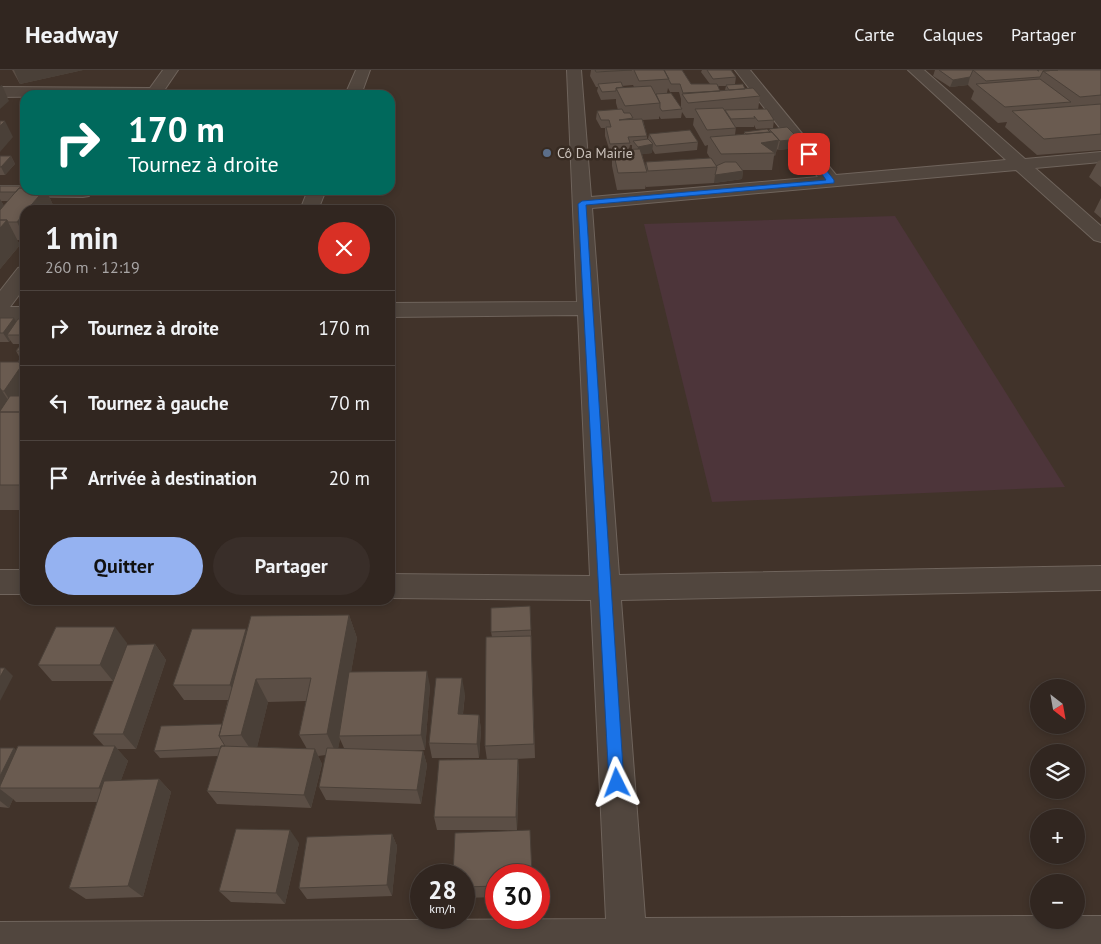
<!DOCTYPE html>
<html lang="fr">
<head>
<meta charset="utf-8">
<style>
  body { margin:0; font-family:"PT Sans",sans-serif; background:#392e29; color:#f1f3f6; height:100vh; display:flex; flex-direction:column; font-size:19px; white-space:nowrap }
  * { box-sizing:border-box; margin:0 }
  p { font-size:16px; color:#a8a5a5 }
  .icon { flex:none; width:28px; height:28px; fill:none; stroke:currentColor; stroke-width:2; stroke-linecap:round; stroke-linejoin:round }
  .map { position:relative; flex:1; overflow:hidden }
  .sheet { position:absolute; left:20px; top:135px; width:375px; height:400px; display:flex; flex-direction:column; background:#312620; border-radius:15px; box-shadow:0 2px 8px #0003,0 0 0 1px #4c433e }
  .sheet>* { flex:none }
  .guide { position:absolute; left:20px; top:20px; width:375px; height:105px; border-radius:15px; box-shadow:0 2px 8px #0003,0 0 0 1px #4c433e; background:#00695c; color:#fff; overflow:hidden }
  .needle { width:32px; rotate:149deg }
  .controls { position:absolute; left:1030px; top:609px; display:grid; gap:10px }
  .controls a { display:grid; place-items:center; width:55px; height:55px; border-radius:50%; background:#312620; box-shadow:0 2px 8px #0003,0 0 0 1px #4c433e; font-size:25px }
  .speed { position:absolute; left:410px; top:794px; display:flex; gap:10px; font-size:25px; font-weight:700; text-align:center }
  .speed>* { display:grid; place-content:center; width:65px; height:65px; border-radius:50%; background:#312620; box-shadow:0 2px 8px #0003,0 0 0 1px #4c433e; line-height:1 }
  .speed small { font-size:12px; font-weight:400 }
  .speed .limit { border:8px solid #d22; background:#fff; color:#111 }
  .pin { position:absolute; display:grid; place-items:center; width:42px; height:42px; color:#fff; margin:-21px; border-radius:10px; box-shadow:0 2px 8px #0006 }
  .me { position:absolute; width:55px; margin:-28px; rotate:357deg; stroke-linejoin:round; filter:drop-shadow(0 0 4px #0008) }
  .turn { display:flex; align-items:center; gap:18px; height:105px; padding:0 25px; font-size:22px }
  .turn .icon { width:65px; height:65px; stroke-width:2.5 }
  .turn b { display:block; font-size:35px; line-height:42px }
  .round { display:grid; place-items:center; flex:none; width:52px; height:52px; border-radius:26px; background:#392e29 }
  .overview { display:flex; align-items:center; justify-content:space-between; height:85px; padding:0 25px }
  h1 { font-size:30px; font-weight:700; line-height:38px }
  .primary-button { display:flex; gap:10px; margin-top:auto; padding:10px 25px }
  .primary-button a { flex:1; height:58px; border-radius:30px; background:#95b2f1; color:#111; font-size:20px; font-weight:700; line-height:58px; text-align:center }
  .primary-button a+a { background:#392e29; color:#f1f3f6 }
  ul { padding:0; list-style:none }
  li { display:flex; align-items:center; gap:15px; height:75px; padding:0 25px; border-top:1px solid #4c433e }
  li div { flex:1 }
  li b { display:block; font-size:19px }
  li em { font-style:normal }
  header { display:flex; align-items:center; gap:30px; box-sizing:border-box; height:70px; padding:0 25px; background:#312620; border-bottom:1px solid #4c433e }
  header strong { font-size:24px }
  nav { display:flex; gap:28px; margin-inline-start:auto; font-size:18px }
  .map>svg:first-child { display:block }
  .green { fill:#4d353a }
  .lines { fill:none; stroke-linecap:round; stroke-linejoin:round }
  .minor-casing { stroke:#6f645c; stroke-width:2 }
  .minor { fill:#51463e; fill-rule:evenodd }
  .wall { fill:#5b4e45; fill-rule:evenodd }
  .shaded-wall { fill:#4a4038 }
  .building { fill:#6a5b50; stroke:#4a4038 }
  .route { fill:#1a73e8; stroke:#114b97 }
  .service-dot { fill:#5c6f8a; stroke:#372b22; stroke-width:2 }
  .labels { text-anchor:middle; stroke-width:5; stroke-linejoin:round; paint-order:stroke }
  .far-poi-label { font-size:14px; fill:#cbc2bb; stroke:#372b22; text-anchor:start }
</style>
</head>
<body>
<header>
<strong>Headway</strong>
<nav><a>Carte</a><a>Calques</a><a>Partager</a></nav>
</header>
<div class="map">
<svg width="1101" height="874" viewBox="0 0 1101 874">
  <rect width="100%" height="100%" fill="#41332a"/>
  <!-- green -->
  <path class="green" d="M895 146 1065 417 712 432 644 154Z"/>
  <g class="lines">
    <!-- minor casing -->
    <g class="minor-casing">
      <path id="minor" d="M163 0H178L161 25 0 27V17L150 18Z
        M356 0H370L361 25H345Z
        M567 0H581L591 127 818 107 735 0H750L836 105 1006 90 908 0H924L1025 89 1101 82V92L1035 98 1101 156V172L1094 170 1016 100 592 138 619 505 1101 496V520L621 530 645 848 1039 846V850H1076V846H1101V874H0V852L606 849 591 530 390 528V504L590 506 578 245 390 247V233L577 232Z
        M0 116H25V120H91L92 122 89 126 83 127 0 126Z
        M308 120H326L318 140H300Z
        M25 196V217L10 237H25V251H0V221L18 198Z
        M0 500H25V524H0Z"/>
    </g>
    <!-- minor -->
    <use href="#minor" class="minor"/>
  </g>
  <!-- wall -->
  <path class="wall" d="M12 0H83L20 14Z
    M591 0H682L691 14H710L701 2 702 0H731L736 7 735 14 760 26 758 40 774 50 773 58 756 59 754 55V57H736L735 65 744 64V62L768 61 769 59 799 69 797 78 778 80 777 79 775 86H774L772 100H743L742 109 714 113 646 117V115L645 119 617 120 612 96V82H610L605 66V58H601L596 49 597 41 618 40 616 33V29L601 30 597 21 598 17H596L590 6ZM633 15 634 17H623L622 16ZM718 16H726L725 20 720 21ZM668 18 670 22H679L681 29V37L667 23ZM682 42 686 48H694L693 55 705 76 708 75 707 83 710 88 646 92 645 97 642 84 652 83V79L655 84 697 80 698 72 649 64 648 69H647V66L643 50 659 49V46L661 49 681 48ZM630 75H632V79H629Z
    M935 0H1101V80L1037 85 1005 57 1007 52 998 53 971 29 974 21 968 15 950 17 933 6Z
    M0 86H11L15 94 5 105H0Z
    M1101 90V117L1089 107 1098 91Z
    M0 116 25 120H46L53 135 49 140H25V170H17L20 175 0 199ZM1 131H8L4 136Z
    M1101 128V148L1094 142Z
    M0 248H14L16 252 25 249V440H0V292H18L20 288 16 281 21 274H13L10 270 9 272H0Z
    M349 545 357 568 351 602 430 616 425 680H401L423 681 427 695 421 734 326 730 319 717 326 685 318 686 322 694 311 738 217 734 207 721 218 686 160 688 154 681 222 654 228 630H184L173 615 247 561ZM306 631 299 665 307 679 257 677 268 632ZM340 669 344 678H338Z
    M531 560 535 688 516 689H518L519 703 517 760H437L434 747 487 690 485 676 492 567 491 562Z
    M127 573 113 611H52L38 595Z
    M155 574 166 590 136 679H117L128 691 121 710 159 709 171 722 143 827 86 829 69 818 97 732H16L13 729 9 738 0 737V678H14L16 681 104 676 93 664Z
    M465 624 463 644 479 645 481 660 479 688H432L429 673Z
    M392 764 397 776 392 826 307 829 299 818Z
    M299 773 285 834 231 832 219 821Z
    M464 805H496V827L464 828Z"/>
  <!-- shaded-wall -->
  <path class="shaded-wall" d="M14 0H83L20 14Z
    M970 7 968 15 950 17 953 10Z
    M2 15 9 31 0 39V16Z
    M5 51 13 67 0 82V56Z
    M799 69 797 78 778 80 780 71Z
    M779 70 775 86H774L775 83 747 75Z
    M653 74 652 83 637 85 638 77Z
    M11 86 15 94 5 105 1 97Z
    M743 101 742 109 714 113 715 105Z
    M44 120H46L53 135 49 140H27Z
    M0 129 6 139 0 146Z
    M25 142V168L17 152Z
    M7 150 20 175 0 199V158Z
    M14 248 19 257 7 265 10 270 9 272 3 263Z
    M24 292 25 293V325L15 339 4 321Z
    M0 318 17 343 0 348Z
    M349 545 357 568 340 666H339L340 669 337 685 327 664Z
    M115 557 127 573 113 611 100 595Z
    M246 559 254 575 239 630 230 615Z
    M155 574 166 590 136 679 123 664Z
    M5 598 13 606 0 631V607Z
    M427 601 430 616 425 680 421 665Z
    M462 608 465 624 461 659 458 644Z
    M256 609 268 632 255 686 241 665Z
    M479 645 481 660 479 688 477 674Z
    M115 676 128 691 113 732 99 718Z
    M14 678 30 693 0 718V706Z
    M315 679 322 694 311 738 304 725Z
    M423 681 427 695 421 734 417 720Z
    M518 689 519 703 517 760 516 747Z
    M159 709 171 722 143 827 128 816Z
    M0 719 13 729 9 738 0 731Z
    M290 760 299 773 285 834 276 823Z
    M392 764 397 776 392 826 387 815Z"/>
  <!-- building -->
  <path class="building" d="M595 0H632L596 2Z
    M634 0H664L669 9 639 11Z
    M664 0H682L691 14H717L720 21 683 23 680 14H671Z
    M707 0H731L736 7 713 9Z
    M939 0H973L970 7 953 10Z
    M973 0H1037L1039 1 1037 0H1058L1043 1 1040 7 986 11Z
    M1058 0H1101V25L1080 27 1043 1Z
    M1040 9 1071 32 1005 37 976 14Z
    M621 12 623 17 616 18V21L602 22 598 14Z
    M743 14 745 19 729 20 726 15Z
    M651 16 660 33 625 36 616 18Z
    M753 18 760 26 688 33 682 24Z
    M671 23 682 39 662 41 660 38V33L656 24Z
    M1101 34V64L1044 69 1012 41Z
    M723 38 736 58 707 60 695 39Z
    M622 39 624 43H630L633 48 619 50 642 49 647 66 628 67 630 73 610 74 606 57H611L609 50H601L597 41Z
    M767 39 774 50 758 51 754 46 755 48 731 49 725 40Z
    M0 51H5L0 56Z
    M787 57 799 69 780 71 769 59Z
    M767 59 770 62 746 64 744 62Z
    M690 60 698 72 656 76 649 64Z
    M772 62 779 70 761 73 775 83 721 84 710 67Z
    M648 69 653 74 638 77 633 71Z
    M640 79 647 102 618 103 613 80Z
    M0 86H11L1 97H0Z
    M711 88 717 97 648 101 646 92Z
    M725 92H736L743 101 715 105 717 97 716 96Z
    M0 116H25V118H19L16 122H0Z
    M19 118H25V120H44L27 140H25V142L17 152H8L7 150H0V140Z
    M0 150H7L0 158Z
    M0 248H14L3 263H0Z
    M18 249H25V265H7Z
    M25 269V281H16Z
    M24 283 25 293 24 292H18Z
    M0 292H24L4 321H2L0 318Z
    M10 326H25V342H0V341Z
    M0 342H25V415H0Z
    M530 536 531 560 491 562V538Z
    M349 545 327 664 299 665 311 608 256 609 241 665 219 666 251 546Z
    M56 557H115L100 595H38Z
    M192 559H246L230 615H173Z
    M531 566 534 674 485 676 486 567Z
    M155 574 123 664H93L127 575Z
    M0 598H5L0 607Z
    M427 601 421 665 339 666 349 602Z
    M436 608H462L458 644 479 645 477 674 429 673Z
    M222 654 219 666 225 676H221V678L154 681 161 656Z
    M18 676H115L99 718H0V716Z
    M221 676 315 679 304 725 207 721Z
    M0 678H14L0 706Z
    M327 678 423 681 417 720 319 717Z
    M518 689 516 747H434L439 690Z
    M159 709 128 816 69 818 104 711Z
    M236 759 290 760 276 823 219 821Z
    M530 760 532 805H496V816L464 817V805H453L455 763Z
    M392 764 387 815 299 818 307 767Z"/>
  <!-- route -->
  <path class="route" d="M807 82H812L834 110V113L586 135 624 713 622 718 617 720 612 718 609 713 578 134 582 131 826 110Z"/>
  <!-- markers -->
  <circle class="service-dot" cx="547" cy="83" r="5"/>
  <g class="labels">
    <!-- far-poi labels -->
    <g class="far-poi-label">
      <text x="557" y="88">Cô Da Mairie</text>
    </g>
  </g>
</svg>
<div class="controls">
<a><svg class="needle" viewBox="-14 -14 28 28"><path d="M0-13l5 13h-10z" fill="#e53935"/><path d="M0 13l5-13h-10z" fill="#a8a5a5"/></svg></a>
<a><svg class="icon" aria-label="layers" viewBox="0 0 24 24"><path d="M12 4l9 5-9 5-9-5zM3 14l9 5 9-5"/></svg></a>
<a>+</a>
<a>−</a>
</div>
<div class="speed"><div>28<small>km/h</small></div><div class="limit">30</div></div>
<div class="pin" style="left:809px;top:84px;background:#d93025"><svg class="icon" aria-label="arrive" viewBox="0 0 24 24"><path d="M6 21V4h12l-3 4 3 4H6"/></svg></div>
<svg class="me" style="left:617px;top:713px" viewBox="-20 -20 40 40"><path d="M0-17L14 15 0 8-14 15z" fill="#1a73e8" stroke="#fff" stroke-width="4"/></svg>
<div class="guide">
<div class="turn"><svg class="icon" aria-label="right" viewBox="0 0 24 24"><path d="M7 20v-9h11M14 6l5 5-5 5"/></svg><div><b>170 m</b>Tournez à droite</div></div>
</div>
<section class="sheet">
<div class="overview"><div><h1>1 min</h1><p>260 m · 12:19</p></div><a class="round" style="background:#d93025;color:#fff"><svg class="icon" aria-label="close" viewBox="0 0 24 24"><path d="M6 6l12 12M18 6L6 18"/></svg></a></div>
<ul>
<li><svg class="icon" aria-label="right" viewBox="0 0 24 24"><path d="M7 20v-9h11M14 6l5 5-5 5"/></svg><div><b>Tournez à droite</b></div><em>170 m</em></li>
<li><svg class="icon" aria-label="left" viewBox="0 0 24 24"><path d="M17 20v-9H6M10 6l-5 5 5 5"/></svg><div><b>Tournez à gauche</b></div><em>70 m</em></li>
<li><svg class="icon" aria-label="arrive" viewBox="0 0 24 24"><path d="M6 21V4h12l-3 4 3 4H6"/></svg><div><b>Arrivée à destination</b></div><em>20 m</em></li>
</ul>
<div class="primary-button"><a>Quitter</a><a>Partager</a></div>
</section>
</div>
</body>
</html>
